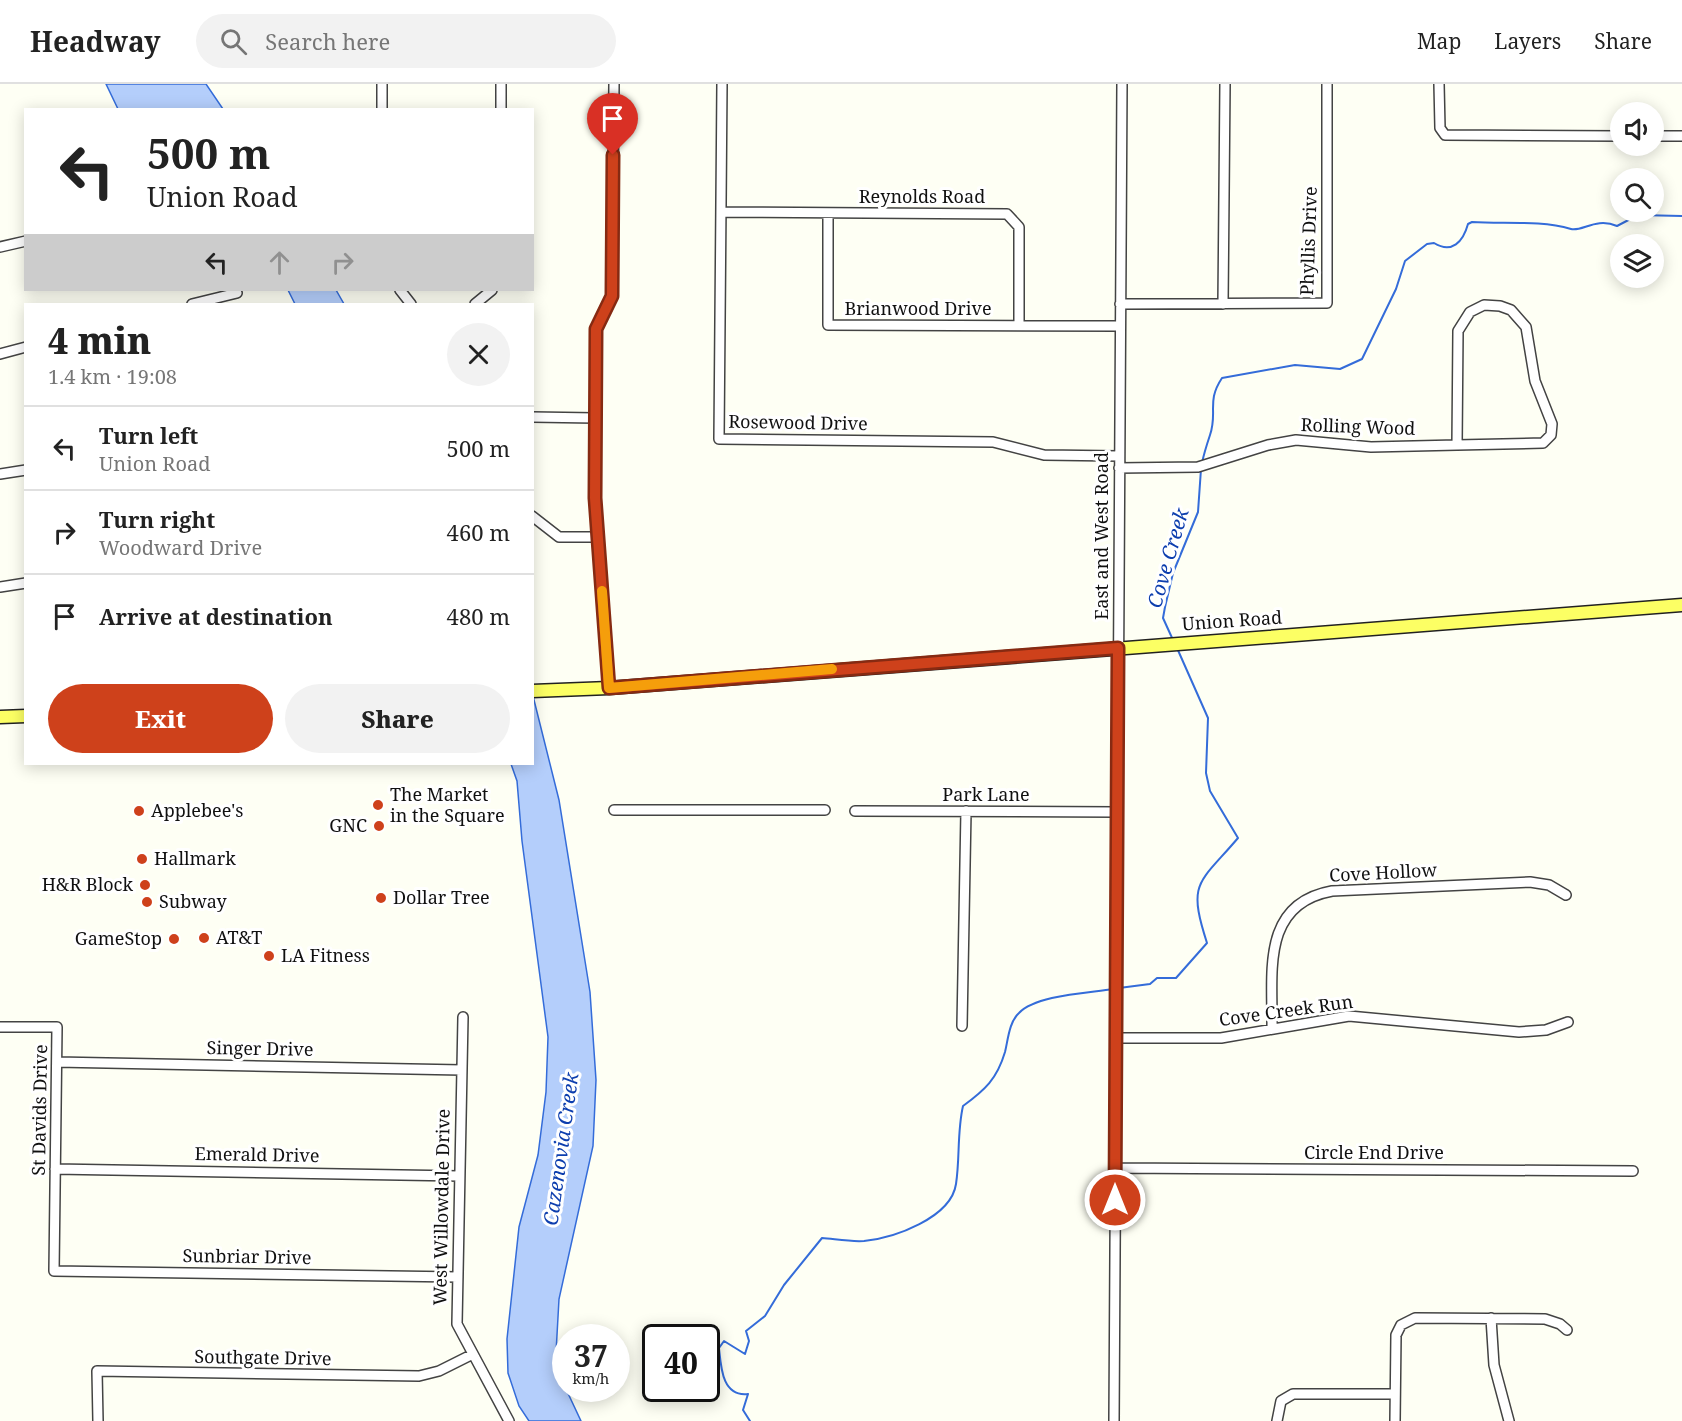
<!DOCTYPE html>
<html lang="en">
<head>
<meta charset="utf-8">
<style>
  body { margin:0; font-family:"Noto Serif",serif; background:#f2f2f2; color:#222; height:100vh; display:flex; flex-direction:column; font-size:22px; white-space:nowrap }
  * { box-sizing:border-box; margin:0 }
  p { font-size:20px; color:#767676 }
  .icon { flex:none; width:33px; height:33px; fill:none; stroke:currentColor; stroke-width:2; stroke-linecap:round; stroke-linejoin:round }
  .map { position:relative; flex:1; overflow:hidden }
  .panel { position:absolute; left:24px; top:219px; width:510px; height:462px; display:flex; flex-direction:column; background:#fff; border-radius:0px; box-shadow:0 3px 15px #0003 }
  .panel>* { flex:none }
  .top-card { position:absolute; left:24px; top:24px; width:510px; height:183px; border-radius:0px; box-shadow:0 3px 15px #0003; background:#fff; color:#222; overflow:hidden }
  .controls { position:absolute; left:1610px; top:18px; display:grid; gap:12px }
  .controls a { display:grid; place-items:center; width:54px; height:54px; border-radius:50%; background:#fff; box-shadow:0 3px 15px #0003; font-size:30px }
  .speed { position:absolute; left:552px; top:1240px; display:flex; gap:12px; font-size:30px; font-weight:700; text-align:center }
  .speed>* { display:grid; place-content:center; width:78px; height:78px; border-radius:50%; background:#fff; box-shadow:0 3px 15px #0003; line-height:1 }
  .speed small { font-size:15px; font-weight:400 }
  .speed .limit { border:3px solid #111; border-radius:9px; background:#fff; color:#111 }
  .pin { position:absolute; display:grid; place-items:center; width:51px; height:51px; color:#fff; margin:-62px -26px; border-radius:50% 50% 50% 0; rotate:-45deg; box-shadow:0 0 6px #0007 }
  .pin .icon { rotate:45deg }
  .me { position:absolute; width:66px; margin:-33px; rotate:0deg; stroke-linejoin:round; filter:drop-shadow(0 0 4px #0008) }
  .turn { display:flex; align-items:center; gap:21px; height:126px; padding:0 24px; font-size:27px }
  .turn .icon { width:78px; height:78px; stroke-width:2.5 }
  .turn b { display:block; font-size:42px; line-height:51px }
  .lanes { display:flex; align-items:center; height:57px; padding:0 24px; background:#0003; justify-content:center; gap:30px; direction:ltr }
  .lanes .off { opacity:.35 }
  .round { display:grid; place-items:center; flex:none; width:63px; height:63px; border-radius:32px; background:#f2f2f2 }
  .summary { display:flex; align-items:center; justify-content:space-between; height:102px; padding:0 24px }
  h1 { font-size:36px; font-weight:800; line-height:45px }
  .button { display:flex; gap:12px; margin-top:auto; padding:12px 24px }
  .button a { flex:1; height:69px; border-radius:36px; background:#ce411b; color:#fff; font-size:24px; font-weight:800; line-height:69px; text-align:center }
  .button a+a { background:#f2f2f2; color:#222 }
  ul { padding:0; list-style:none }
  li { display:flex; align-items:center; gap:18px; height:84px; padding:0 24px; border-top:2px solid #e0e0e0 }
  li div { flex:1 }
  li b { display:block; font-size:22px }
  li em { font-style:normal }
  header { display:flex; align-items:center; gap:36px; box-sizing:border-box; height:84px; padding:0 30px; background:#fff; border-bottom:2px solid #e0e0e0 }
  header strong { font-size:28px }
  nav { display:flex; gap:33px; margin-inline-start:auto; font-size:21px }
  .search { width:420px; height:54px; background:#f2f2f2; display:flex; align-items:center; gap:15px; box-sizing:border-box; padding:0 21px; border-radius:33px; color:#767676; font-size:22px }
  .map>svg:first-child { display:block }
  .water { fill:#b4cefb; stroke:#346cd9; stroke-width:1.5 }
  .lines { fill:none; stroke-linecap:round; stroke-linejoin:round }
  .stream { stroke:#346cd9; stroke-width:2 }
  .minor-casing { stroke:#434343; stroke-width:12 }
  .major-casing { stroke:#212121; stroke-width:15 }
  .minor { stroke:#fff; stroke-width:9 }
  .major { stroke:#fcff64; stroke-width:12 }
  .route-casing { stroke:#862a12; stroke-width:15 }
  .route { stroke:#ce411b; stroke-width:10 }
  .slow { stroke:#f59e0b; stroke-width:10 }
  .poi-dot { fill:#ce411b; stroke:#fff; stroke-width:2 }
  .labels { text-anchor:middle; stroke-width:6; stroke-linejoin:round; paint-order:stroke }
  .street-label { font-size:18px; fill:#101010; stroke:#fff }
  .poi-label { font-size:18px; fill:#101010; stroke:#fff; text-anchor:start }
  .water-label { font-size:20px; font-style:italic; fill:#0d3eae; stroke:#fff }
</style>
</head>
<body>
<header>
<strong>Headway</strong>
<div class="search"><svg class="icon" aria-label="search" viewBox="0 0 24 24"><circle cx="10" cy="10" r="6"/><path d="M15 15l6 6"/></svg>Search here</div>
<nav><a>Map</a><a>Layers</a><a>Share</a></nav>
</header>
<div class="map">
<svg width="1682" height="1337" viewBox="0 0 1682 1337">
  <rect width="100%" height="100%" fill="#fefff4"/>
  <!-- water -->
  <path class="water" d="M106 0H206L223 25H118Z
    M288 206H336L344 220H295Z
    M533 612 559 716 590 908 596 996 593 1062 559 1215 556 1269 566 1305 581 1337H529L519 1322 508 1289 507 1255 519 1143 538 1071 546 1008 548 953 522 757 517 697 511 680H532Z"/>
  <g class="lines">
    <!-- stream -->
    <path class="stream" d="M1202 379C1204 369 1207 360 1210 351 1218 328 1206 318 1222 294L1295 281 1340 285 1362 275 1396 205 1405 177 1427 160 1434 159C1452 170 1463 158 1468 140L1472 138C1505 140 1540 136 1571 145 1582 148 1596 133 1617 142L1638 131 1682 132
      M1173 556 1163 534 1165 523 1173 489 1198 428 1201 385
      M1119 904 1150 900 1157 894H1176L1207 859C1187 797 1199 800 1238 754L1210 707 1206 689 1208 634 1177 564
      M750 1337 743 1326 748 1310C722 1313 721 1283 719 1264L724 1257 745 1270 749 1257 746 1247 765 1232 784 1201 822 1154C835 1155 850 1158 864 1157 894 1154 951 1134 956 1100 960 1074 957 1048 963 1022 985 1006 997 995 1005 968 1008 956 1009 938 1019 929 1036 911 1089 909 1113 905"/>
    <!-- minor casing -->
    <g class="minor-casing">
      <path id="minor" d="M722 0 719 355 993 358 1044 371 1119 372
        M1439 0 1440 44 1445 51 1620 52
        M382 26V0
        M501 26V0
        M1653 52H1682
        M721 128 1007 130 1019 143V241
        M828 129V241L1120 242
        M0 163 26 157
        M400 206 411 220
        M192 220 237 209
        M475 220 492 206
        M1120 220 1327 219V0
        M1223 220 1225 0
        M1484 221 1500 222 1511 226 1526 243 1535 297 1552 340 1551 351 1543 359 1457 361 1458 247 1470 228Z
        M0 270 26 263
        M532 333 595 334
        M1119 384 1198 383 1268 361 1296 356 1371 363 1457 361
        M0 390 26 386
        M532 432 559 453H598
        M0 503 26 499
        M609 604 595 414 596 245 612 212 614 0
        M614 726H825
        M855 727 1117 728
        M463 933 457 1240 509 1337
        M962 942 966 727
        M0 943H57L54 1187 458 1193
        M1272 945C1273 890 1260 820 1332 807L1530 798 1549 801 1566 811
        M1116 954H1221L1349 932 1519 948 1546 946 1568 938
        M57 978 462 986
        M1115 1084 1633 1087
        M55 1085 459 1092
        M1491 1234 1494 1281 1509 1337
        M98 1337 97 1287 419 1292 439 1287 473 1270
        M1114 1337 1122 0
        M1277 1337 1281 1317 1293 1310H1395
        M1395 1337 1396 1251 1401 1241 1415 1234 1545 1235 1560 1240 1567 1246"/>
    </g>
    <!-- major casing -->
    <g class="major-casing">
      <path id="major" d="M532 607 609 604 1682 521
        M0 633 26 632"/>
    </g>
    <!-- minor -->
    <use href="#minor" class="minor"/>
    <!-- major -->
    <use href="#major" class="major"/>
  </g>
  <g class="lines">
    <!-- route casing -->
    <g class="route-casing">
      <path id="route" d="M613 71 612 212 596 245 595 414 609 604 1118 564 1115 1116"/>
    </g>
    <!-- route -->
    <use href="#route" class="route"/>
    <!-- slow -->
    <path class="slow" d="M602 507 609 604 832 585"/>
  </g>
  <!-- markers -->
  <g class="poi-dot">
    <circle cx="378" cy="721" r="6"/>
    <circle cx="139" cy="727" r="6"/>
    <circle cx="379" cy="742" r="6"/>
    <circle cx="142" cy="775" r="6"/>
    <circle cx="145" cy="801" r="6"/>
    <circle cx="381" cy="814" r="6"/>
    <circle cx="147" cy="818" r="6"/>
    <circle cx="204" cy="854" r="6"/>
    <circle cx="174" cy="855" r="6"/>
    <circle cx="269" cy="872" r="6"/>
  </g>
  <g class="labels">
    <!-- street labels -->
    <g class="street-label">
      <text x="922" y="119">Reynolds Road</text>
      <text transform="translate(1309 157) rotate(-88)" y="6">Phyllis Drive</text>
      <text x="918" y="231">Brianwood Drive</text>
      <text transform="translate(798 339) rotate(1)" y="6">Rosewood Drive</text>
      <text transform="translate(1358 343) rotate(2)" y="6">Rolling Wood</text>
      <text transform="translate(1102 452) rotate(-90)" y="6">East and West Road</text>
      <text transform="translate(1232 537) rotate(-4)" y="6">Union Road</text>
      <text x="986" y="717">Park Lane</text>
      <text transform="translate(1383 789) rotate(-3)" y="6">Cove Hollow</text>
      <text transform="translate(1286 927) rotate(-8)" y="6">Cove Creek Run</text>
      <text transform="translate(260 965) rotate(1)" y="6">Singer Drive</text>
      <text transform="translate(40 1026) rotate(-89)" y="6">St Davids Drive</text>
      <text x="1374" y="1075">Circle End Drive</text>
      <text transform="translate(257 1071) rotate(1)" y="6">Emerald Drive</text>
      <text transform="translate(442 1123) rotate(-89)" y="6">West Willowdale Drive</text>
      <text transform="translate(247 1173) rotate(1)" y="6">Sunbriar Drive</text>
      <text transform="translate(263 1274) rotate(1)" y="6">Southgate Drive</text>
    </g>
    <!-- poi labels -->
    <g class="poi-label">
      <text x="390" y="717">The Market<tspan x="390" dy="21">in the Square</tspan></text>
      <text x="151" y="733">Applebee's</text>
      <text x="367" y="748" text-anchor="end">GNC</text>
      <text x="154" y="781">Hallmark</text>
      <text x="133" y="807" text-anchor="end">H&amp;R Block</text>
      <text x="393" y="820">Dollar Tree</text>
      <text x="159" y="824">Subway</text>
      <text x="216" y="860">AT&amp;T</text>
      <text x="162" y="861" text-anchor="end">GameStop</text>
      <text x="281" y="878">LA Fitness</text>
    </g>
    <!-- water labels -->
    <g class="water-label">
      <text transform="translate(1168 474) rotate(-74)" y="7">Cove Creek</text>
      <text transform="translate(561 1065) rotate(-82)" y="7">Cazenovia Creek</text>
    </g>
  </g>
</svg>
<div class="controls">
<a><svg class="icon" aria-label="sound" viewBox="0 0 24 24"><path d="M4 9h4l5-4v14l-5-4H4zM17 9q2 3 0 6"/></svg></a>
<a><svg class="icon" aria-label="search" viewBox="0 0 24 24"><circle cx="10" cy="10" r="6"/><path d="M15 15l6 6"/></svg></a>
<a><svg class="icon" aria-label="layers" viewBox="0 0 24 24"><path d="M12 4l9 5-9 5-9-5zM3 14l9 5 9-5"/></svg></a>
</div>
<div class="speed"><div>37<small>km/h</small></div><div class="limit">40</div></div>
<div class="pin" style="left:613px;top:71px;background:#d93025"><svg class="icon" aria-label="arrive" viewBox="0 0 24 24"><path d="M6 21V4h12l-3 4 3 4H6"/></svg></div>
<svg class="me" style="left:1115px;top:1116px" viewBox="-20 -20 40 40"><circle r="17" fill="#ce411b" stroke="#fff" stroke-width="3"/><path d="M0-11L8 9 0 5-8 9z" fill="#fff"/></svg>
<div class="top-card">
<div class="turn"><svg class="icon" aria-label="left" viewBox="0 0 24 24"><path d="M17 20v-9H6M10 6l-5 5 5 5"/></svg><div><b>500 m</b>Union Road</div></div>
<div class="lanes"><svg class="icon" aria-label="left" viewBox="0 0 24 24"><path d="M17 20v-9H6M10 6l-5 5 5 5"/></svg><svg class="icon off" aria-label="ahead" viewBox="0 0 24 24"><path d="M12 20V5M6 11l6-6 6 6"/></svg><svg class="icon off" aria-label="right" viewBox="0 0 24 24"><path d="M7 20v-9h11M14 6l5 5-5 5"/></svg></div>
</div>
<section class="panel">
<div class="summary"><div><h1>4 min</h1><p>1.4 km · 19:08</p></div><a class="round"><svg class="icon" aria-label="close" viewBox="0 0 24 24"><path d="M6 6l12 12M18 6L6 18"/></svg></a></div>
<ul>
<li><svg class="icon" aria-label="left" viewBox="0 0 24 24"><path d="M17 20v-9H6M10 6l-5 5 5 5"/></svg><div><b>Turn left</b><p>Union Road</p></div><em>500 m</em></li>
<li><svg class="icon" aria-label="right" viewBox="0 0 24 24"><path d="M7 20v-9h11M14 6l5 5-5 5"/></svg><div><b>Turn right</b><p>Woodward Drive</p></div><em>460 m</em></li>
<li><svg class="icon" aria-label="arrive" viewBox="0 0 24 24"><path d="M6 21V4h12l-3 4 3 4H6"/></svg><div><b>Arrive at destination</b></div><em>480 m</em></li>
</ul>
<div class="button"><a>Exit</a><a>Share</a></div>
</section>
</div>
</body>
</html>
